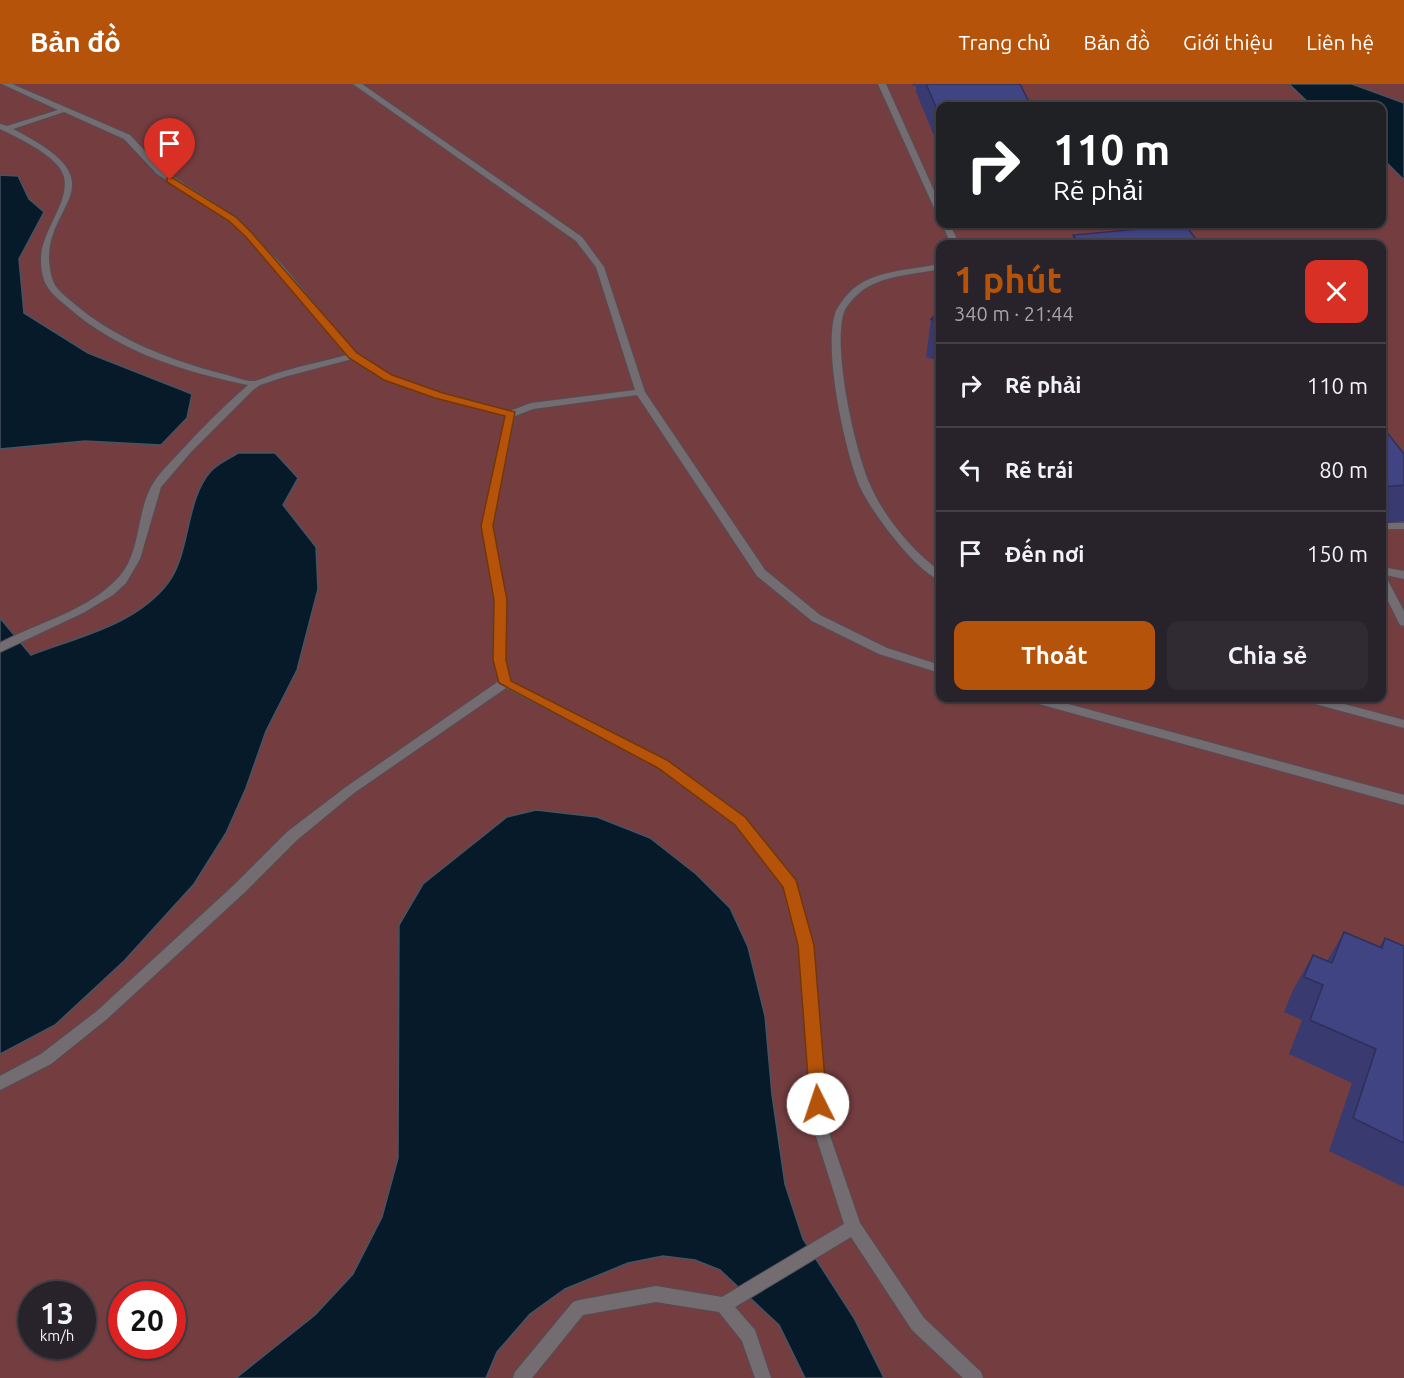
<!DOCTYPE html>
<html lang="vi">
<head>
<meta charset="utf-8">
<style>
  body { margin:0; font-family:Ubuntu,sans-serif; background:#302b33; color:#f1f3f6; height:100vh; display:flex; flex-direction:column; font-size:22px; white-space:nowrap }
  * { box-sizing:border-box; margin:0 }
  p { font-size:20px; color:#a5a4a9 }
  .icon { flex:none; width:33px; height:33px; fill:none; stroke:currentColor; stroke-width:2; stroke-linecap:round; stroke-linejoin:round }
  .map { position:relative; flex:1; overflow:hidden }
  .drawer { position:absolute; left:936px; top:156px; width:450px; height:462px; display:flex; flex-direction:column; background:#28232b; border-radius:12px; box-shadow:0 2px 4px #0004,0 0 0 2px #444047 }
  .drawer>* { flex:none }
  .guide { position:absolute; left:936px; top:18px; width:450px; height:126px; border-radius:12px; box-shadow:0 2px 4px #0004,0 0 0 2px #444047; background:#202124; color:#fff; overflow:hidden }
  .speed { position:absolute; left:18px; top:1197px; display:flex; gap:12px; font-size:30px; font-weight:700; text-align:center }
  .speed>* { display:grid; place-content:center; width:78px; height:78px; border-radius:50%; background:#28232b; box-shadow:0 2px 4px #0004,0 0 0 2px #444047; line-height:1 }
  .speed small { font-size:15px; font-weight:400 }
  .speed .limit { border:9px solid #d22; background:#fff; color:#111 }
  .pin { position:absolute; display:grid; place-items:center; width:51px; height:51px; color:#fff; margin:-62px -26px; border-radius:50% 50% 50% 0; rotate:-45deg; box-shadow:0 0 6px #0007 }
  .pin .icon { rotate:45deg }
  .me { position:absolute; width:66px; margin:-33px; rotate:356deg; stroke-linejoin:round; filter:drop-shadow(0 0 4px #0008) }
  .turn { display:flex; align-items:center; gap:21px; height:126px; padding:0 18px; font-size:27px }
  .turn .icon { width:78px; height:78px; stroke-width:2.5 }
  .turn b { display:block; font-size:42px; line-height:51px }
  .round { display:grid; place-items:center; flex:none; width:63px; height:63px; border-radius:12px; background:#302b33 }
  .overview { display:flex; align-items:center; justify-content:space-between; height:102px; padding:0 18px }
  h1 { font-size:36px; font-weight:700; line-height:45px; color:#b45309 }
  .primary-button { display:flex; gap:12px; margin-top:auto; padding:12px 18px }
  .primary-button a { flex:1; height:69px; border-radius:12px; background:#b45309; color:#fff; font-size:24px; font-weight:700; line-height:69px; text-align:center }
  .primary-button a+a { background:#302b33; color:#f1f3f6 }
  ul { padding:0; list-style:none }
  li { display:flex; align-items:center; gap:18px; height:84px; padding:0 18px; border-top:2px solid #444047 }
  li div { flex:1 }
  li b { display:block; font-size:22px }
  li em { font-style:normal }
  header { display:flex; align-items:center; gap:36px; box-sizing:border-box; height:84px; padding:0 30px; background:#b45309; color:#fff }
  header strong { font-size:28px }
  nav { display:flex; gap:33px; margin-inline-start:auto; font-size:21px }
  .map>svg:first-child { display:block }
  .green { fill:#743e41; fill-rule:evenodd }
  .water { fill:#071a2a; stroke:#475360; stroke-width:1.5 }
  .lines { fill:none; stroke-linecap:round; stroke-linejoin:round }
  .service-casing { stroke:#534d57; stroke-width:2 }
  .service { fill:#736d71; fill-rule:evenodd }
  .wall { fill:#383a70 }
  .shaded-wall { fill:#2e305b }
  .building { fill:#414482; stroke:#2e305b; stroke-width:1.5 }
  .route { fill:#b45309; stroke:#753606; stroke-width:1.5 }
</style>
</head>
<body>
<header>
<strong>Bản đồ</strong>
<nav><a>Trang chủ</a><a>Bản đồ</a><a>Giới thiệu</a><a>Liên hệ</a></nav>
</header>
<div class="map">
<svg width="1404" height="1294" viewBox="0 0 1404 1294">
  <rect width="100%" height="100%" fill="#352f39"/>
  <!-- green -->
  <path class="green" d="M0 0H1404V1294H0ZM940 22H1382V140H940ZM940 160H1382V614H940ZM32 1210H82V1262H32ZM122 1210H172V1262H122Z"/>
  <!-- water -->
  <path class="water" d="M1289 0H1352L1404 19V96L1382 74V22H1312Z
    M0 91 18 92 29 115 44 128 19 175 24 229 88 269 192 310 187 334 161 361 85 357 0 365Z
    M238 369H275L298 394 283 421 316 463 318 505 297 586 266 647 246 704 226 749 194 800 124 877 55 941 0 970V534L31 571C78 553 136 541 168 499 191 468 185 416 211 387 217 380 230 374 238 369Z
    M536 726 597 733 650 754 696 790 730 824 748 863 765 932 772 1011 785 1100 803 1155 854 1234 884 1294H805L779 1241 720 1186 695 1176 663 1172 628 1179 565 1205 530 1230 497 1268 486 1294H236L315 1231 353 1190 382 1133 398 1074 399 841 423 800 507 733Z"/>
  <g class="lines">
    <!-- service casing -->
    <g class="service-casing">
      <path id="service" d="M2 0H12L130 51 163 86 236 133 284 183 356 270 391 292 442 309 510 327 531 319 635 306 596 183 576 157 353 0H362L582 153 604 183 645 308 765 486 820 531 887 564 940 581V589L879 570 812 537 757 492 637 311 533 325 515 332 492 442 506 516 505 576 510 597 667 677 744 733 795 796 813 861 827 1043 860 1139 924 1234 981 1288 983 1294H963L912 1246 851 1153 735 1223 755 1246 771 1294H755L742 1257 719 1228 656 1218 583 1231 532 1294H513L515 1288 573 1218 579 1216 656 1202 722 1213 844 1140 813 1043 799 861 784 802 736 741 659 683 506 604 354 709 297 756 244 809 107 935 51 980 0 1006V992L41 970 97 927 234 801 287 748 346 703 499 597 493 576 494 516 482 442 506 332 436 313 385 296 352 275 284 293 260 301 253 306 191 368 161 403 140 475 126 499 113 511 83 529 0 568V559C39 538 88 527 119 493 141 468 136 432 151 403 158 390 170 379 180 368 201 345 224 322 248 301 185 288 119 268 69 224 62 218 52 211 47 202 42 194 41 184 41 175 41 147 70 119 64 93 60 73 17 53 0 45V40L7 42 58 26ZM64 28 124 55 157 90 230 137 278 187 347 271C325 277 303 281 281 288 272 290 263 295 255 297 246 298 232 292 223 290 169 276 115 255 72 218 64 211 55 205 52 194 31 120 132 105 13 45Z
        M878 0H886L940 120V130L936 128Z
        M942 140H950L959 160H951Z
        M940 180V185C913 191 875 191 855 213 851 217 846 223 844 228 832 264 855 368 871 403 885 434 913 468 940 487V496C915 487 871 427 860 403 845 368 822 262 836 227 839 221 844 214 849 209 870 186 912 186 940 180Z
        M1382 439H1404V445H1382Z
        M1382 483 1404 487V495L1382 490Z
        M1382 491 1387 495 1404 527V542L1400 541 1382 505Z
        M1026 614H1046L1404 711V721L1032 618Z
        M1302 614H1322L1404 636V644L1308 618Z"/>
    </g>
    <!-- service -->
    <use href="#service" class="service"/>
  </g>
  <!-- wall -->
  <path class="wall" d="M912 0H1020L940 22V69L939 65 940 59H937L916 8V2H913Z
    M971 140H1069L973 144Z
    M1073 151 1200 160H1071Z
    M940 227 933 275 926 273 931 235Z
    M1382 342 1404 370V437L1382 440Z
    M1344 848 1379 863 1385 854 1404 862V1103L1329 1067 1352 999 1289 970 1302 936 1284 928 1293 906 1313 871 1327 877Z"/>
  <!-- shaded-wall -->
  <path class="shaded-wall" d="M940 236V268L933 275 938 238Z"/>
  <!-- building -->
  <path class="building" d="M926 0H1020L1031 22H940V32Z
    M1185 141 1200 160H1080L1073 151Z
    M940 227V236L938 238 931 235Z
    M1382 342 1404 370V401L1382 403Z
    M1344 848 1382 864 1385 854 1404 862V1059L1353 1034 1376 965 1310 936 1323 901 1304 893 1313 871 1332 879Z"/>
  <!-- route -->
  <path class="route" d="M167 94H173L236 133 252 149 357 269 392 291 443 309 515 328 493 442 507 516 506 576 511 597 667 676 745 733 796 796 814 861 827 1020 824 1026 818 1028 812 1026 810 1020 798 861 783 803 735 741 658 684 499 599 493 576 494 516 481 442 505 332 435 314 384 296 349 274 246 153 229 137 167 98Z"/>
</svg>
<div class="speed"><div>13<small>km/h</small></div><div class="limit">20</div></div>
<div class="pin" style="left:170px;top:96px;background:#d93025"><svg class="icon" aria-label="arrive" viewBox="0 0 24 24"><path d="M6 21V4h12l-3 4 3 4H6"/></svg></div>
<svg class="me" style="left:818px;top:1020px" viewBox="-20 -20 40 40"><circle r="19" fill="#fff"/><path d="M0-13L10 11 0 6-10 11z" fill="#b45309"/></svg>
<div class="guide">
<div class="turn"><svg class="icon" aria-label="right" viewBox="0 0 24 24"><path d="M7 20v-9h11M14 6l5 5-5 5"/></svg><div><b>110 m</b>Rẽ phải</div></div>
</div>
<section class="drawer">
<div class="overview"><div><h1>1 phút</h1><p>340 m · 21:44</p></div><a class="round" style="background:#d93025;color:#fff"><svg class="icon" aria-label="close" viewBox="0 0 24 24"><path d="M6 6l12 12M18 6L6 18"/></svg></a></div>
<ul>
<li><svg class="icon" aria-label="right" viewBox="0 0 24 24"><path d="M7 20v-9h11M14 6l5 5-5 5"/></svg><div><b>Rẽ phải</b></div><em>110 m</em></li>
<li><svg class="icon" aria-label="left" viewBox="0 0 24 24"><path d="M17 20v-9H6M10 6l-5 5 5 5"/></svg><div><b>Rẽ trái</b></div><em>80 m</em></li>
<li><svg class="icon" aria-label="arrive" viewBox="0 0 24 24"><path d="M6 21V4h12l-3 4 3 4H6"/></svg><div><b>Đến nơi</b></div><em>150 m</em></li>
</ul>
<div class="primary-button"><a>Thoát</a><a>Chia sẻ</a></div>
</section>
</div>
</body>
</html>
